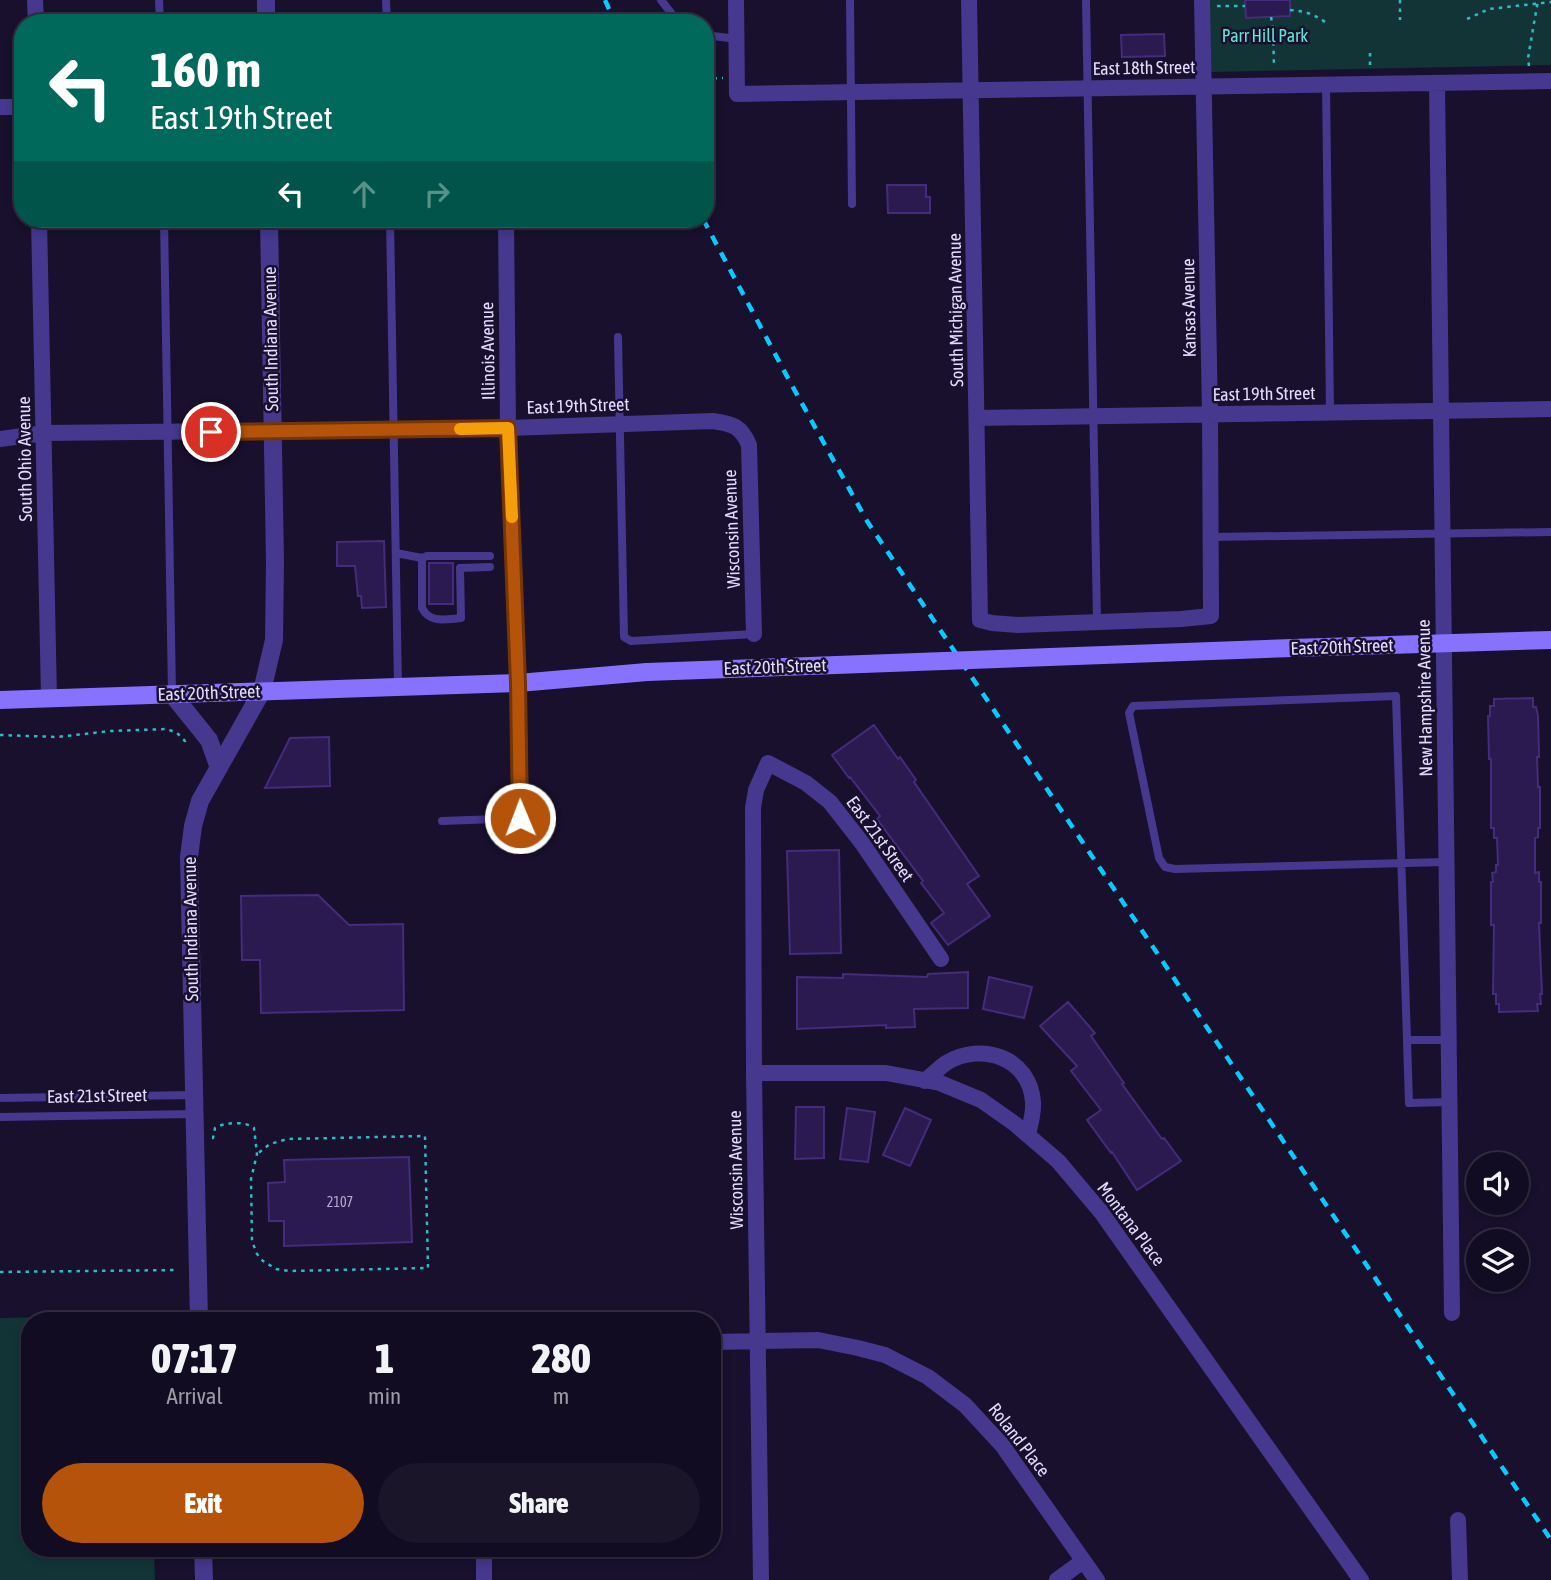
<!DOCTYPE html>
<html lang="en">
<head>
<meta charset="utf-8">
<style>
  body { margin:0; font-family:"Asap Condensed",sans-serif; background:#1b152a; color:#f1f3f6; height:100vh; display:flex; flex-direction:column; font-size:26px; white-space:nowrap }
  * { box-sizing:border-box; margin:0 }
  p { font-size:23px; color:#9c9ba5 }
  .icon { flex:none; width:38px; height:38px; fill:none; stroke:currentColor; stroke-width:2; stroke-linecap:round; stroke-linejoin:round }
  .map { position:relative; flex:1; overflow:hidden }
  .side { position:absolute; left:21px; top:1312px; width:700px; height:245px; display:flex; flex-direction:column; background:#120c22; border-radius:28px; box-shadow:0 4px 10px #0003,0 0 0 2px #312c40 }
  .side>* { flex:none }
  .guide { position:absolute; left:14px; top:14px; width:700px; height:214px; border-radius:28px; box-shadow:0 4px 10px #0003,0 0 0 2px #312c40; background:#00695c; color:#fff; overflow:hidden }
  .buttons { position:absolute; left:1466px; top:1152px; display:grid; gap:14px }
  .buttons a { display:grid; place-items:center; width:63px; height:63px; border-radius:50%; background:#120c22; box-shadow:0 4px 10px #0003,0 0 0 2px #312c40; font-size:35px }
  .pin { position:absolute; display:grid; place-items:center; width:60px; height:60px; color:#fff; margin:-30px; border:4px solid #fff; border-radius:50%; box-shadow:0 2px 7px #0007 }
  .me { position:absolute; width:77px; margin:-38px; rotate:359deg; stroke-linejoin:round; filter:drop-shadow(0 0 5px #0008) }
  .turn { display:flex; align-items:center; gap:24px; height:147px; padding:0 21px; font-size:32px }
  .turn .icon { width:91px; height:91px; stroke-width:2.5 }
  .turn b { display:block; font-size:49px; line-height:60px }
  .lanes { display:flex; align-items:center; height:66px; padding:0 21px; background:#0003; justify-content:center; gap:35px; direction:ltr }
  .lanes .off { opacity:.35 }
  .eta { display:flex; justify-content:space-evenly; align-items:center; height:119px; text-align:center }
  .eta b { font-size:42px; font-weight:800; line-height:49px }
  .cta { display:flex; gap:14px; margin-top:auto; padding:14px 21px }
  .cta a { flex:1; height:80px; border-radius:42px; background:#b45309; color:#fff; font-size:28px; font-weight:800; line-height:80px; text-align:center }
  .cta a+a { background:#1b152a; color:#f1f3f6 }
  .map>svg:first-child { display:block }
  .green { fill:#123437 }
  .building { fill:#2b1a4f; stroke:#442b7c; stroke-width:2 }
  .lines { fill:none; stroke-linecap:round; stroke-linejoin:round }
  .path { stroke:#29bdc6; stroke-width:2.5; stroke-dasharray:3.5 5; stroke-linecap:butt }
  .service { stroke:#45388e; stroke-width:8 }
  .minor { stroke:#45388e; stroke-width:16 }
  .tertiary { stroke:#45388e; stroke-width:18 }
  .secondary { stroke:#8672ff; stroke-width:18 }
  .rail { stroke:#07caff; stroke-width:4.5; stroke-dasharray:10 9; stroke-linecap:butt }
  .secondary-bridge { stroke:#8672ff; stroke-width:18 }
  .route-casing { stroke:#753606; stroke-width:18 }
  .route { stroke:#b45309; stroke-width:12 }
  .slow { stroke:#f59e0b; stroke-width:12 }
  .labels { text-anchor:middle; stroke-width:5; stroke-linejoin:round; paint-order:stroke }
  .number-label { font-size:14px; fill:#b5abd3 }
  .park-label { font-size:18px; fill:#5ee8d5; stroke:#18102d }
  .street-label { font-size:18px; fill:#e3dbff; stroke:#18102d }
</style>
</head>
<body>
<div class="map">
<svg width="1551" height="1580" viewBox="0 0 1551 1580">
  <rect width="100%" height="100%" fill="#18102d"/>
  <!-- green -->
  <path class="green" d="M1208 0H1551V65L1210 72Z
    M149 1315 150 1321H30V1549H154L155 1580H0V1318Z"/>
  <!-- building -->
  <path class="building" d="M1245 0H1290V16L1246 18Z
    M1164 34 1165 56 1122 57 1121 35Z
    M887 185H926V197H930V213H888Z
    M384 541 386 607 362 608 361 596H358L355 566H337V542Z
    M429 563H453V604H429Z
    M1533 698V707H1536L1538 716 1539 757H1537L1538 787H1540V828H1538V837L1535 838V873L1539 872V882H1541V923H1539L1542 994H1540L1541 1004H1537L1538 1011 1499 1012V1004H1496V994H1493L1494 925H1491V882H1493L1492 873 1496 872V865H1498L1497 838H1494V828H1491V759H1489L1488 716H1490V706H1494V699Z
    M874 725 898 759 900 757 916 780 914 782 979 876 967 884 990 916 948 945 931 923 944 913 921 883 923 881 877 819 880 816 850 777 849 778 832 755Z
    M329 737 330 786 265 788 290 738Z
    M839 850 841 953 790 954 787 851Z
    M318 895 349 925 403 924 404 1010 261 1013 260 960H242L241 896Z
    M968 972V1008L914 1009 915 1027 886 1028V1025L797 1029V977L843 978V974L927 977 928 974Z
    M989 977 1032 987 1024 1018 983 1009Z
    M1068 1002 1095 1033 1091 1036 1124 1083 1122 1084 1162 1139 1164 1138 1181 1161 1137 1190 1112 1152 1111 1153 1087 1120 1101 1110 1071 1071 1077 1066 1040 1026Z
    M796 1107H824V1158L795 1159Z
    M847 1108 875 1112 868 1162 840 1159Z
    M905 1108 931 1120 910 1166 883 1155Z
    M409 1157 412 1242 284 1246V1221H269L268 1183 285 1182 284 1160Z"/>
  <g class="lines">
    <!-- path -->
    <path class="path" d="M1400 0V20
      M1217 6H1245
      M1290 10C1304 11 1314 14 1325 22
      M1271 17 1273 27 1274 67
      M1467 19 1489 9 1551 2
      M1370 65V50
      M1529 66 1528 58 1538 0
      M705 79 723 78
      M0 735 57 737 111 731 167 729 177 733 185 741 187 740
      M212 1138H213L215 1128C224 1122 246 1121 254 1128L257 1154 251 1179 252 1241 257 1254 263 1261 276 1269 290 1271 428 1268 425 1136 287 1139 270 1144 257 1154
      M0 1272 178 1270"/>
    <!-- service -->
    <path class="service" d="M159 0 160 23
      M386 0 387 23
      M661 0 679 23
      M850 0 852 204
      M1086 0 1097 622
      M705 35 737 39
      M1326 84 1330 412
      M164 219 172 694
      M390 219 398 687
      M618 337 624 637 631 641 754 634
      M1211 537 1551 532
      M396 553 422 558
      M490 567 460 568 461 618C447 619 430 624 422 608V558L427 556H490
      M442 821 521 818
      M1446 862 1175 869 1165 867 1159 858 1129 713 1133 706 1396 696 1409 1103 1449 1102
      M1408 1040H1448
      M0 1098 194 1095
      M0 1117 194 1114"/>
    <!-- minor -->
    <path class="minor" d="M35 0 36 23
      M736 0 737 94 1551 81
      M969 0 980 620 992 623 1018 625 1181 619 1211 616 1210 414 1202 0
      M1437 83 1452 1313
      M0 107H23
      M39 219 49 698
      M506 219 508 428 518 683 521 818
      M977 418 1551 409
      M0 439 44 433 508 428 713 421C733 424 741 426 749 445L754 634
      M754 1073H886L940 1083 981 1100 1015 1124 1058 1161 1101 1212 1361 1580
      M925 1081C932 1075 939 1068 946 1063 982 1041 1030 1058 1033 1102 1034 1113 1030 1124 1028 1135
      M712 1342 818 1340 858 1348 885 1355 928 1377 965 1405 1002 1445 1097 1580
      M1458 1520 1460 1580
      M484 1549V1580
      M761 1580 754 1073 753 808 756 790 768 763 806 783 830 802 862 843 941 959
      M1057 1580 1083 1561"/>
    <!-- tertiary -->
    <path class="tertiary" d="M266 0V23
      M172 694 209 740 219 768
      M199 1321 189 857 193 826 200 801 262 691 274 640 275 562 269 219
      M203 1549 204 1580"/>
    <!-- secondary -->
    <path class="secondary" d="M1292 648 1551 640
      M0 700 518 683 647 672"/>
    <!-- rail -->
    <path class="rail" d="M605 0 615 23
      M703 219 789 380 867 521 1551 1540"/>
    <!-- secondary-bridge -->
    <path class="secondary-bridge" d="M647 672 1292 648"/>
  </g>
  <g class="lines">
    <!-- route casing -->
    <g class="route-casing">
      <path id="route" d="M211 432 508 428 518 683 520 818"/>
    </g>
    <!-- route -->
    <use href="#route" class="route"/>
    <!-- slow -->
    <path class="slow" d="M460 429 508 428 512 517"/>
  </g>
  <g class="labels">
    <!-- number labels -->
    <g class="number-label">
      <text x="340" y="1207">2107</text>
    </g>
    <!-- park labels -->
    <g class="park-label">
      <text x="1265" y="42">Parr Hill Park</text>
    </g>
    <!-- street labels -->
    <g class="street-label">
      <text transform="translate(1144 68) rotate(-1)" y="6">East 18th Street</text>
      <text transform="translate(1189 308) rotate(-91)" y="6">Kansas Avenue</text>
      <text transform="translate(956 310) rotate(-91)" y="6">South Michigan Avenue</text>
      <text transform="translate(271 339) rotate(-91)" y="6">South Indiana Avenue</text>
      <text transform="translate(488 351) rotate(-91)" y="6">Illinois Avenue</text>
      <text transform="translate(1264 394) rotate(-1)" y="6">East 19th Street</text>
      <text transform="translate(578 406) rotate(-2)" y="6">East 19th Street</text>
      <text transform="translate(25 459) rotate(-91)" y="6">South Ohio Avenue</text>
      <text transform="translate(732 529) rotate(-92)" y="6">Wisconsin Avenue</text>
      <text transform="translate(1342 647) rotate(-2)" y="6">East 20th Street</text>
      <text transform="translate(775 667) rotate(-2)" y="6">East 20th Street</text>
      <text transform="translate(209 693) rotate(-2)" y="6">East 20th Street</text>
      <text transform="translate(1425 698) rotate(-91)" y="6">New Hampshire Avenue</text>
      <text transform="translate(880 839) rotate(54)" y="6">East 21st Street</text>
      <text transform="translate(191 929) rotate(-91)" y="6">South Indiana Avenue</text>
      <text transform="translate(97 1096) rotate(-1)" y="6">East 21st Street</text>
      <text transform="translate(736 1170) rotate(-91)" y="6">Wisconsin Avenue</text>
      <text transform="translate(1131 1224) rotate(53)" y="6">Montana Place</text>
      <text transform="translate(1019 1440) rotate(52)" y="6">Roland Place</text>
    </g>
  </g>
</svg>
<div class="buttons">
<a><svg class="icon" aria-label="sound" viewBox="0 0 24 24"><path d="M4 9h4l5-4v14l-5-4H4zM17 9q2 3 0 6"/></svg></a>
<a><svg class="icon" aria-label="layers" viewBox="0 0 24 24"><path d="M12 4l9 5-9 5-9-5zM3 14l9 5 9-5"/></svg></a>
</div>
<div class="pin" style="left:211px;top:432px;background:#d93025"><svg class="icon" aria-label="arrive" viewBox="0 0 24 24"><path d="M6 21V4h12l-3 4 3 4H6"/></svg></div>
<svg class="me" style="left:520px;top:818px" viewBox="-20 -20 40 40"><circle r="17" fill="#b45309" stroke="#fff" stroke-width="3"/><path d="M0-11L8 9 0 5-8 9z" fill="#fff"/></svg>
<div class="guide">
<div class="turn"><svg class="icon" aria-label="left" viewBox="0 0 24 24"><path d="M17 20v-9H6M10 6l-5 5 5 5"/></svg><div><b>160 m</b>East 19th Street</div></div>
<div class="lanes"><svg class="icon" aria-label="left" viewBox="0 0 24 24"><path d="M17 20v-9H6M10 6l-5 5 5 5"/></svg><svg class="icon off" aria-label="ahead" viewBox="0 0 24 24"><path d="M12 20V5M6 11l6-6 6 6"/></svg><svg class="icon off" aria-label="right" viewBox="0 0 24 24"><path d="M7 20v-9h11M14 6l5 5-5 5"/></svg></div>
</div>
<section class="side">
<div class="eta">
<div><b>07:17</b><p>Arrival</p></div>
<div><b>1</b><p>min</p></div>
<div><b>280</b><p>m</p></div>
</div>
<div class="cta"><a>Exit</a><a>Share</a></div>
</section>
</div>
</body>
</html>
